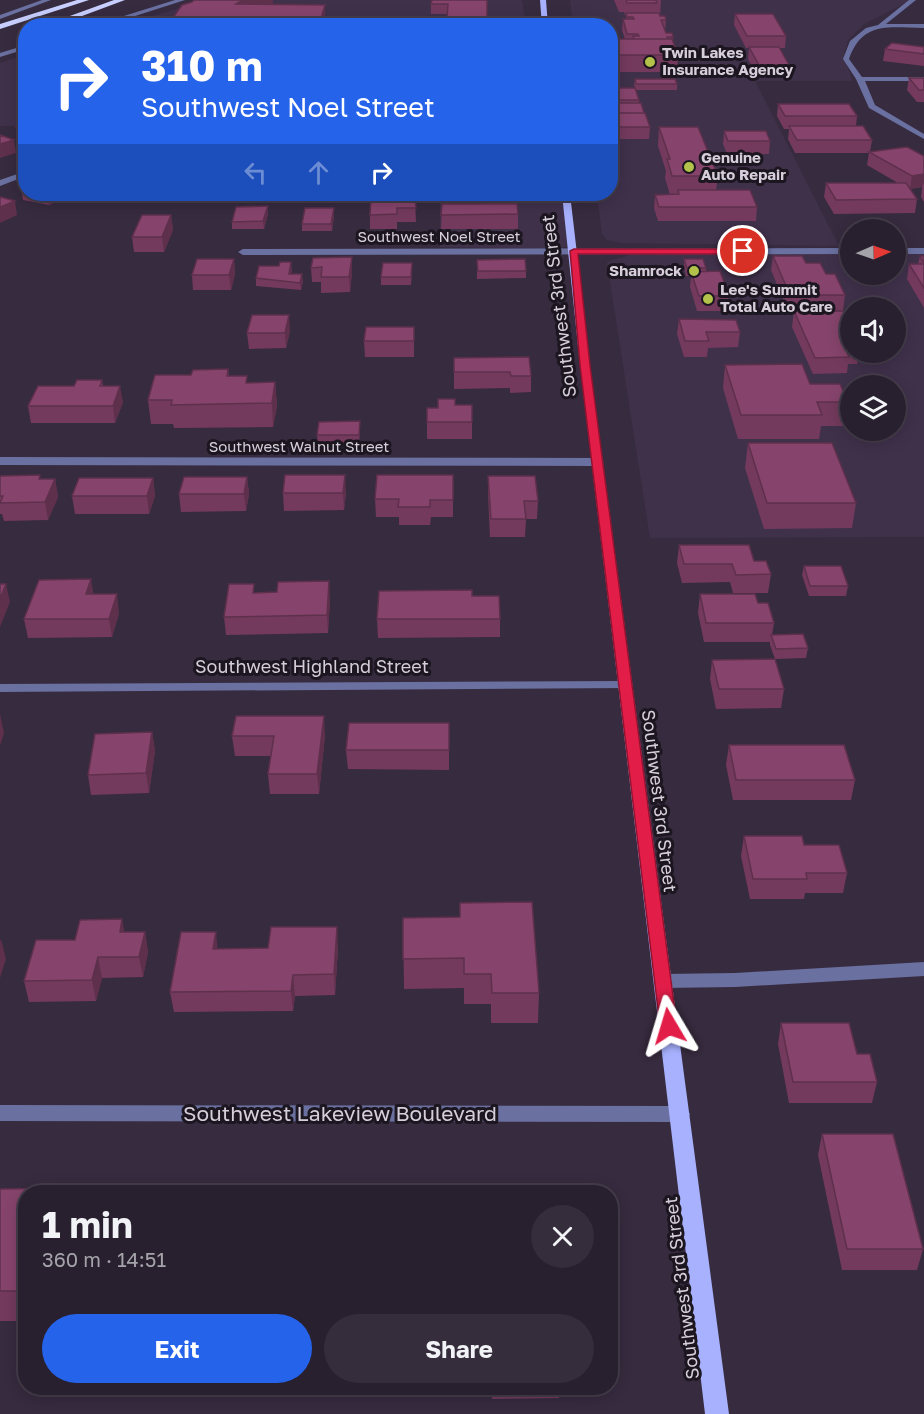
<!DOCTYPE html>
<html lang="en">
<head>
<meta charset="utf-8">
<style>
  body { margin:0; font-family:"Golos Text",sans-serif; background:#352d3b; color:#f1f3f6; height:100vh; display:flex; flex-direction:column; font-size:22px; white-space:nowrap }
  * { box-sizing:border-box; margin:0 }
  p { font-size:20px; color:#a5a3aa }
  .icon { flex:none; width:33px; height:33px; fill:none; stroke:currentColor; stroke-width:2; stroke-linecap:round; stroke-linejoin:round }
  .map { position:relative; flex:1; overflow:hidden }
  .drawer { position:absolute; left:18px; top:1185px; width:600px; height:210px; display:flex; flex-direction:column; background:#29202f; border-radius:24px; box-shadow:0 3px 15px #0003,0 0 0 2px #453e4b }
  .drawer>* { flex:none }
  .guide { position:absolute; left:18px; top:18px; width:600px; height:183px; border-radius:24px; box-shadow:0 3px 15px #0003,0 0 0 2px #453e4b; background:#2563eb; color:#fff; overflow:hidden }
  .needle { width:39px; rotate:88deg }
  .buttons { position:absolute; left:840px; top:219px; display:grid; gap:12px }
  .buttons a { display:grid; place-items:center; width:66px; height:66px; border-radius:50%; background:#29202f; box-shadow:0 3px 15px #0003,0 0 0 2px #453e4b; font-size:30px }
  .pin { position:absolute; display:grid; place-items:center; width:51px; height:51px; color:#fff; margin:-26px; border:3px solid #fff; border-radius:50%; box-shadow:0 2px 6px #0007 }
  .me { position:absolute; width:66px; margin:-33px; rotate:353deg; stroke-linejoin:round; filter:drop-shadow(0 0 4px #0008) }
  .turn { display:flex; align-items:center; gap:21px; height:126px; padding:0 24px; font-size:27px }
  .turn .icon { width:78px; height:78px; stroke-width:2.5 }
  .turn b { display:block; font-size:42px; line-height:51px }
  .lanes { display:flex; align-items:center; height:57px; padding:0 24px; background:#0003; justify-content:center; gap:30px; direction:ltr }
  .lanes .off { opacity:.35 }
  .round { display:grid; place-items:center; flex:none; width:63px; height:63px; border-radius:32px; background:#352d3b }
  .headline { display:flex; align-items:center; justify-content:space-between; height:102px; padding:0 24px }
  h1 { font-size:36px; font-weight:700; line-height:45px }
  .button { display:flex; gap:12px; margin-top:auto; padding:12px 24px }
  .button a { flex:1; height:69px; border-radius:36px; background:#2563eb; color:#fff; font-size:24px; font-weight:700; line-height:69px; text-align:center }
  .button a+a { background:#352d3b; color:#f1f3f6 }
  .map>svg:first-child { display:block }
  .built { fill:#40314b; fill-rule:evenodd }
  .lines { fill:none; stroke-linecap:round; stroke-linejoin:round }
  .minor { fill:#6a70a0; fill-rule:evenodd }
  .major { fill:#a7b1fe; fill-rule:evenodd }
  .highway { fill:#c8cffe; fill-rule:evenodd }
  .wall { fill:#733a5d }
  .shaded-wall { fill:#5e304c }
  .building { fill:#86446c; stroke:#5e304c; stroke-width:1.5 }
  .route { fill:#e11d48; stroke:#92132f; stroke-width:1.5 }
  .poi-dot { fill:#b3c24b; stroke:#1b161f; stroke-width:2 }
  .labels { text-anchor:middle; stroke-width:6; stroke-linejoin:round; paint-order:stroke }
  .far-poi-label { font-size:15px; font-weight:bold; fill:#d6cfdb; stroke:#1b161f; text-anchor:start }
  .far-street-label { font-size:15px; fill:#d6cfdb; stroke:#1b161f }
  .street-label { font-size:18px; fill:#d6cfdb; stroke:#1b161f }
  .near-street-label { font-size:21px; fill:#d6cfdb; stroke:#1b161f }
</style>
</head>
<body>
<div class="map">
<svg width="924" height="1414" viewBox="0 0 924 1414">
  <rect width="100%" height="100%" fill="#372b3f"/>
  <!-- built -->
  <path class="built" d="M205 0H522L526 25 120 26Z
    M570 0H909L904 4 864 24 848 40 844 53 852 81H755L839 246 621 243 607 240 602 234 597 194H610V26L573 25Z
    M25 55V126H0V63Z
    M440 194H568L574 242 566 247 548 249 440 247Z
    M632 254H850V274H896V254H924V537L650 538 607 262ZM850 308H896V352H850ZM850 386H896V430H850Z"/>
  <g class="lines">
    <!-- minor -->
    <path class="minor" d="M42 0H51L0 19V15Z
      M175 0H185L104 26H92Z
      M909 0H916L886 24H924V28C890 28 863 20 849 59L862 77H924V81H865L875 105 924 134V139L869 108 856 79 843 59 850 41 866 28 878 25Z
      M26 45V49L0 57V53Z
      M26 171V176L0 186V180Z
      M850 248V254L243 255 238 252 243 249Z
      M896 248H924V254H896Z
      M0 457 598 458 604 462 598 466 0 465Z
      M625 681 630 682 632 685 630 688 0 692V684Z
      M924 962V976L735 987 663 988 656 986 654 981 656 976 663 974 735 973Z
      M0 1105 680 1106 687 1108 690 1114 687 1120 680 1122 0 1121Z"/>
    <!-- major -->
    <path class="major" d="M540 0H546L548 26H542Z
      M562 194H570L590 365 729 1414H705L580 365Z"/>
    <!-- highway -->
    <path class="highway" d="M77 0H89L0 29V24Z
      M114 0H125L74 19 67 17Z"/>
  </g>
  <!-- wall -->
  <path class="wall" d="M487 0V26H447V14H431V4Z
    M614 0H661L660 16 666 20 665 31 666 33 673 37V41L678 55 677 72H610V39H625L622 30 623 19H626V17L624 12H619Z
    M735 14 786 36 785 48H779L789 65 788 77H758L748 59 749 48H746L734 25Z
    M924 47V66L883 61 885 49Z
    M26 72V83H24L23 77Z
    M909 78H924V102H917L907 90Z
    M635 79 677 84V90H636L639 100V103L650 127 649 139H619L615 126 616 115 614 110 615 105 611 95 612 88 636 89 634 85Z
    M778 104 857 116 856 126 872 140 870 152 924 156V202L921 197 922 187 910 189 917 199 915 213 834 214 824 197 826 183H898L867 165 869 153H795L788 139 789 129H784L777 116Z
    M26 124V142L18 140 16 127Z
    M659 127 718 176 716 190 757 207 756 221H658L654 208 655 195H670L665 178 666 171 658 146Z
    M724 131 770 141 769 154H727L723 144Z
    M22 193 72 194 49 205 23 200Z
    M482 194H516V204L518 214V229H441L442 204H482Z
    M398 200H415L416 222H397V229H370V215Z
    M268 206V214L264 229H232V222Z
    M171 215 173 230 164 252H134L132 237Z
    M334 215 332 231H302V224Z
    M773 256 806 263 845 295 843 311H788L771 270Z
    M920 256H924V308L907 279 909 264H918Z
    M352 257V272L350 292 321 293V282H312L311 268Z
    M234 259 235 274 231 290H193L192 275Z
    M684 259 706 268V272L729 296 727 311H697L690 287 691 276H686L684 266Z
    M477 260 526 271V278L477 279Z
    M292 270 291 274 303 281 301 290 256 286V278Z
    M412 271 411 285H381V277Z
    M794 311H850V352H859L857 364H848L847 373 813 374 792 327Z
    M679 319 740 332 738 347 708 348 707 357H684L677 334Z
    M414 327V357H365L364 341Z
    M290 331 286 348 249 349 247 333Z
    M454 358 531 376V392L510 393V388L454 389Z
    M725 365 810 384 848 402 844 426H821L819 439H738L723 388Z
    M228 369 229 376 248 383 275 382 277 406 273 427 174 428 173 424H151L148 400 191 375Z
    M102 380 103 386 123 402 115 423H31L28 406 74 386Z
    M455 405H472V439H427V422L438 408Z
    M360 430 359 443H318L317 435Z
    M748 443 856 503 852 528 764 529 745 468Z
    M453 475V517H431L430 525H399V517H376L375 499Z
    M0 476 41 479H55L58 497 48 520 4 521 2 514H0Z
    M488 476 538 501 537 519H526L525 537H490L488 494Z
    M247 477 249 494 246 511 181 512 179 494Z
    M153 478 155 496 149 514H75L72 496Z
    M283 493H346L344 510 284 511Z
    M679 545 771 574 768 593H733L730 582 682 583 677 563Z
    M804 566 848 586 846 596H809L802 575Z
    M94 594 119 613 112 637 28 638 24 619Z
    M700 594 758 603 774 623 772 635 808 648 806 658 775 659 770 645V642H704L698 613Z
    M472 596 500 619V637L378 638 377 619Z
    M330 600 328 633 226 635 224 617Z
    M712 660 784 689 781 708 716 709 710 679Z
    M449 723V770L348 769 346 750Z
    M152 732 155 751 149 793 91 795 88 775Z
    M325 735 319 794H270L268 774 271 756H235L232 736Z
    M729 745 855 780 851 800H733L726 765Z
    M744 836 804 845 847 873 843 893H805L804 899H750L741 856Z
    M403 918 539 993 538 1023H491V1004H464V988L404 989Z
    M124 932H145L148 952 143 977 102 978 96 1001 29 1002 24 981 75 940Z
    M338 948 335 995 295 996 293 1011 174 1012 170 992 218 949Z
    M781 1023 857 1054 877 1082 872 1103H789L778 1044Z
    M822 1134 923 1249 917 1270H842L818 1155Z
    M0 1189 26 1192V1321H0Z
    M491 1388H559V1398L492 1399Z"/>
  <!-- shaded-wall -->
  <path class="shaded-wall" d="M243 0H273V3L237 24 236 4Z
    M325 5V26H319Z
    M14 140 16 153 0 158V144Z
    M924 174V185L923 183 922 187 910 189 912 176Z
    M57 194H72L49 205 48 198Z
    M15 201 17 215 0 223V207Z
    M268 206V214L264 229 263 221Z
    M334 208V215L332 231 331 224Z
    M171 215 173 230 164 252 162 237Z
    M352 257V272L350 292 349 277Z
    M234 259 235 274 231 290 229 275Z
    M291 262 292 270 289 281V274Z
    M302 274 303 281 301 290 300 283Z
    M289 315 290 331 286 348 285 333Z
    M275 382 277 406 273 427 272 403Z
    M120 386 123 402 115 423 113 406Z
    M345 475 346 493 344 510 343 493Z
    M247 477 249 494 246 511 244 494Z
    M153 478 155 496 149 514 147 496Z
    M55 479 58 497 48 520 45 502Z
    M91 579 94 597 86 594Z
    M329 581 330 600 328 633 327 615Z
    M6 584 10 602 0 627V599Z
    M117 594 119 613 112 637 109 619Z
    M0 714 4 733 0 746Z
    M324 716 325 735 319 794 317 774Z
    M152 732 155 751 149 793 146 773Z
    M122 919 126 940 120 932Z
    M337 927 338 948 335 995 334 974Z
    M145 932 148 952 143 977 139 957Z
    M216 932 218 953 213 949Z
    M1 939 6 959 0 978V941Z
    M98 957 102 978 96 1001 92 980Z
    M293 975 295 996 293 1011 291 991Z"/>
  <!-- building -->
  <path class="building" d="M194 0H243L236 4 325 5 319 26H167L182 5 192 2Z
    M432 0H487V18H447L448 4H431Z
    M626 0H656L657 3H627Z
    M626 13H659L660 16H665L666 20H661L666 33H672L673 37H667L668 39H634L633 36H639L638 34H627L623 19H634L633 17H627Z
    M735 14H773L786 36H747Z
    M610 39H672L678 55H610Z
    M892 43 924 47V54L885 49Z
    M749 47H779L789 65H759Z
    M909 78H924V90H919Z
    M635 79H675L677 84H636Z
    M612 88H635L639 100H615Z
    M615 103H641L644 113H617Z
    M778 104H849L857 116H785Z
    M616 113H645L650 127H620Z
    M26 124V130L16 127Z
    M789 126H863L872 140H797Z
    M659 127H698L718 176H672L667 159H670Z
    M724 131H766L770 141H728Z
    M0 135 14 140 0 144Z
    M907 147 924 156V174L912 176 869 152Z
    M826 183H906L917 199 836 200Z
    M678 190H750L757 207H659L655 195 679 194Z
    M26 192V194H57L48 198 22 193Z
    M371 196H398V200H415L416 208H397V214L370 215Z
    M0 197 15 201 0 207Z
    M442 204H517L518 214 441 215Z
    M268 206 263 221 232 222 236 207Z
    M305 208H334L331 224H302Z
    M142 215H171L162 237H132Z
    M773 256H802L806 263H820L826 274H835L845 295H790Z
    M920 256H924V263Z
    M352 257 349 277H321L322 267 311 268 313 258Z
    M197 259H234L229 275H192Z
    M525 259 526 271H478L477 260Z
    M684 259H703L706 268H687Z
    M280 262H291L289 274H302L300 283 256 278 259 266H279Z
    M383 263H412L411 277H381Z
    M909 264H924V288Z
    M720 271 729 296H699L691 272Z
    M794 311H850V348H845L849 357 815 358Z
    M252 315H289L285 333H247Z
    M679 319 736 320 740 332H706L709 341H685Z
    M366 327H414V341H364Z
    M529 357 531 376H511L510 372H454V358Z
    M802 364 810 384H840L848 402H817L822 415H741L725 365Z
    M228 369 227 376H247L246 383 275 382 272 403 171 405 172 400H148L155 375H191L193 370Z
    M77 380H102L100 386H120L113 406H28L38 386H74Z
    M438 399H455V405H472V422H427V408H438Z
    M360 421 359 435H317L319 422Z
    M748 443H832L856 503H767Z
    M40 475 39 479H55L45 502 0 503 3 496H0V476Z
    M285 475H345L343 493H283Z
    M377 475H453V500H430V507H398L399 499H375Z
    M488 476H535L538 501H524L526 519H491Z
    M184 477H247L244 494H179Z
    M79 478H153L147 496H72Z
    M679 545H749L754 561H766L771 574 736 575 732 564H684Z
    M804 566H841L848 586H810Z
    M91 579 86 594H117L109 619H24L39 580Z
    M329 581 327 615 224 617 229 584H254L253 593 277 592 278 582Z
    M0 584H6L0 599Z
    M472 590V596H499L500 619H377L379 591Z
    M700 594H755L758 603H768L774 623H706Z
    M803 634 808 648 776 649 771 635Z
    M775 659 784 689H719L712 660Z
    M236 716H324L317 774H268L274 736H232Z
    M349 723H449V750H346Z
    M152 732 146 773 88 775 95 734Z
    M729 745H844L855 780H736Z
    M744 836H802L804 845H839L847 873H806L807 879H753Z
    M532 902 539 993H492L491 974H464V958L403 959V918L460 917V903Z
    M122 919 120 932H145L139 957H98L92 980 24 981 36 940H75L80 920Z
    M271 927H337L334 974 293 975 291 991 170 992 181 932H216L213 949 268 948Z
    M781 1023H849L857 1054H870L877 1082H793Z
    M822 1134H893L923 1249H847Z
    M81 1188 80 1192H26V1291H0V1189Z
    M548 1189V1192H485V1190Z"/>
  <!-- route -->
  <path class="route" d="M574 249H743L747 251 743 254H578L590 365 677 1026 675 1030 669 1032 663 1030 660 1026 580 365 570 251Z"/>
  <!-- markers -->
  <g class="poi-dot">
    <circle cx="650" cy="62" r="6"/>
    <circle cx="689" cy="167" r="6"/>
    <circle cx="694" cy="271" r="6"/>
    <circle cx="708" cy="299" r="6"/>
  </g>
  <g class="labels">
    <!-- far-poi labels -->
    <g class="far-poi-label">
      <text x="662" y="58">Twin Lakes<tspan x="662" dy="17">Insurance Agency</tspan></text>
      <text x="701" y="163">Genuine<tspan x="701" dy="17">Auto Repair</tspan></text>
      <text x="682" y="276" text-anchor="end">Shamrock</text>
      <text x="720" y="295">Lee's Summit<tspan x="720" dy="17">Total Auto Care</tspan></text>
    </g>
    <!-- far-street labels -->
    <g class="far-street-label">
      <text x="439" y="242">Southwest Noel Street</text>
      <text x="299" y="452">Southwest Walnut Street</text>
    </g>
    <!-- street labels -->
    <g class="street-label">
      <text transform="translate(559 306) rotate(-97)" y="6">Southwest 3rd Street</text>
      <text x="312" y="673">Southwest Highland Street</text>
      <text transform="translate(659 801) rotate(83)" y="6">Southwest 3rd Street</text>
      <text transform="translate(682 1288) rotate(-97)" y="6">Southwest 3rd Street</text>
    </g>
    <!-- near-street labels -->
    <g class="near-street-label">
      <text x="340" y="1121">Southwest Lakeview Boulevard</text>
    </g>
  </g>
</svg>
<div class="buttons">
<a><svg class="needle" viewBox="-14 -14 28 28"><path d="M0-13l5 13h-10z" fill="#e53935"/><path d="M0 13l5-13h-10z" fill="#a5a3aa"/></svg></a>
<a><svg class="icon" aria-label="sound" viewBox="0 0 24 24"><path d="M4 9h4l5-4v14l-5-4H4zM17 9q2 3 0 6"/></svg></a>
<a><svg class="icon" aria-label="layers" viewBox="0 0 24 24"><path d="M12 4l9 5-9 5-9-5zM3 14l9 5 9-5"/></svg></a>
</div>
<div class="pin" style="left:743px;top:251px;background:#d93025"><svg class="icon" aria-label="arrive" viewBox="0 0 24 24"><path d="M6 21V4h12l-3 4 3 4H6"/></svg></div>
<svg class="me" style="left:669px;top:1026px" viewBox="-20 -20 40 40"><path d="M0-17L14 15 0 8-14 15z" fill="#e11d48" stroke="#fff" stroke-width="4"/></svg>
<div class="guide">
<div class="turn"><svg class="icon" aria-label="right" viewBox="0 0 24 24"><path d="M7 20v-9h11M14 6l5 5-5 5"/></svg><div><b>310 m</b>Southwest Noel Street</div></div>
<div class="lanes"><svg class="icon off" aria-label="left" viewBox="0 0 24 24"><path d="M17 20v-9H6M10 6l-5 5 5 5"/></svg><svg class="icon off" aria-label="ahead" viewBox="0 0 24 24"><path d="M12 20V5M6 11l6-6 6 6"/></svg><svg class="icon" aria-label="right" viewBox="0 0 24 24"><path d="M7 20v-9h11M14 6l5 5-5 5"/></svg></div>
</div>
<section class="drawer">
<div class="headline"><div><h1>1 min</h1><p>360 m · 14:51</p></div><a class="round"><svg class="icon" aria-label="close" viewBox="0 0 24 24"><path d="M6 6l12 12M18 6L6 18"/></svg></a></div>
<div class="button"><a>Exit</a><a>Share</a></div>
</section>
</div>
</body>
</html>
